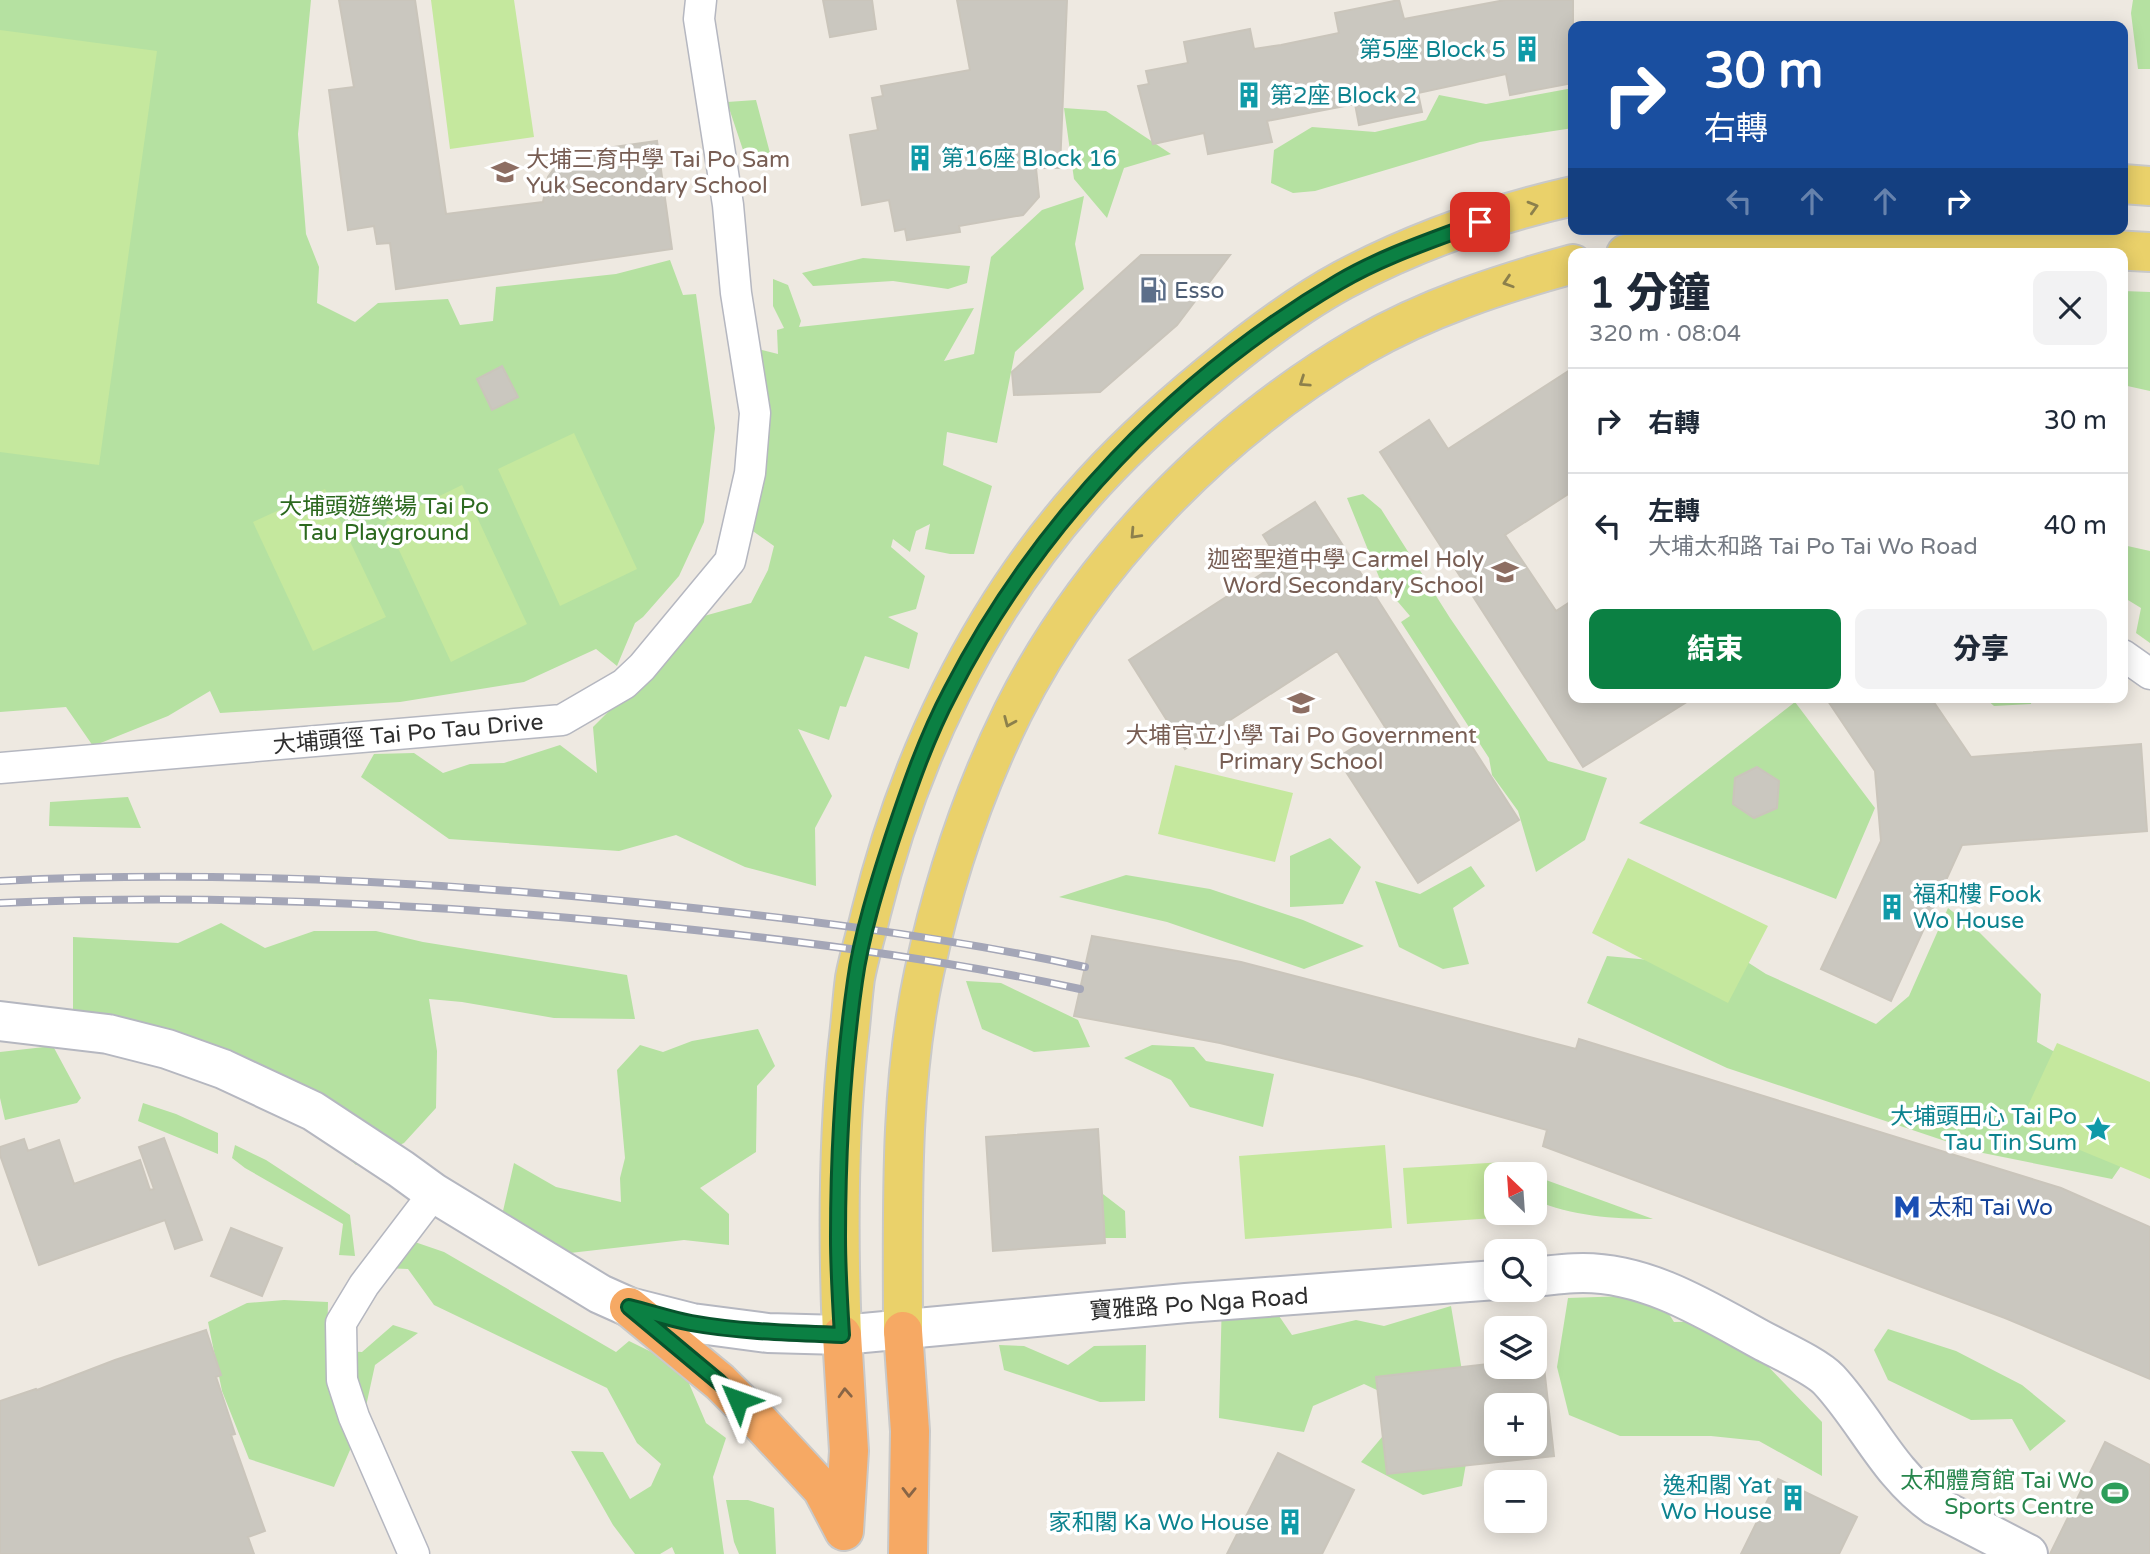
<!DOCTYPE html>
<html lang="zh-TW">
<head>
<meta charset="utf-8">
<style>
  body { margin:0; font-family:"Varela Round","Noto Sans TC",sans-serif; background:#f2f2f3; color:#1f2937; height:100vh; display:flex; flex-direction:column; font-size:26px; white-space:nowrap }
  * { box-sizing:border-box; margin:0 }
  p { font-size:23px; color:#747a83 }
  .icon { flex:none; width:38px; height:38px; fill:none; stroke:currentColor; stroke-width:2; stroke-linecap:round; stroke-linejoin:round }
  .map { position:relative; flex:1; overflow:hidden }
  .side { position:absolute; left:1568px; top:248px; width:560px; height:455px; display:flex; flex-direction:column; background:#fff; border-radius:14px; box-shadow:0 4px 18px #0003 }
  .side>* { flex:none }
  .hud { position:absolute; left:1568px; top:21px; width:560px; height:214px; border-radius:14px; box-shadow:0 4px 18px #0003; background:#1a4fa0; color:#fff; overflow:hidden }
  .needle { width:46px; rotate:335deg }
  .fabs { position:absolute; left:1484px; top:1162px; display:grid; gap:14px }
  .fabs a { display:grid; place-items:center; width:63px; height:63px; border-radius:14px; background:#fff; box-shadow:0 4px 18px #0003; font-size:35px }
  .pin { position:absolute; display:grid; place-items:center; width:60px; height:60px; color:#fff; margin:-30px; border-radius:14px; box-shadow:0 4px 10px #0006 }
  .me { position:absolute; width:77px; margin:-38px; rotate:313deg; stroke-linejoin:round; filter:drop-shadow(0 0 5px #0008) }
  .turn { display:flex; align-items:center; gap:24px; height:147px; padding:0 21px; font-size:32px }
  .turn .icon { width:91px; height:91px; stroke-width:2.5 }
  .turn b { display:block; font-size:49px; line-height:60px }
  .lanes { display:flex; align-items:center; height:66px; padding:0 21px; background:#0003; justify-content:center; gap:35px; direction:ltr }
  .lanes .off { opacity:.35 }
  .round { display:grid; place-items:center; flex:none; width:74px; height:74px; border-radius:14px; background:#f2f2f3 }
  .overview { display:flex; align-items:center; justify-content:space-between; height:119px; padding:0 21px }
  h1 { font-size:42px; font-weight:800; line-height:52px }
  .primary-button { display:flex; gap:14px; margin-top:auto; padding:14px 21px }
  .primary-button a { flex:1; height:80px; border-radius:14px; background:#0b8043; color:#fff; font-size:28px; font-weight:800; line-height:80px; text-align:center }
  .primary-button a+a { background:#f2f2f3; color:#1f2937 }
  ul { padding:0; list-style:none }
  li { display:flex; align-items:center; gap:21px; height:105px; padding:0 21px; border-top:2px solid #e0e1e3 }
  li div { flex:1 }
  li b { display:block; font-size:26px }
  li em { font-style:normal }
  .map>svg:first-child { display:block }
  .green { fill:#b5e1a1 }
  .pitch { fill:#c5e89e }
  .building { fill:#cac7bf; stroke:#cac5bb; stroke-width:2; fill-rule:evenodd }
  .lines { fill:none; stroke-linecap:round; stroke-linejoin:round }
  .street-casing { stroke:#b5b7c0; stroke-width:33 }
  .secondary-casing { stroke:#b5b7c0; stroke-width:42 }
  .primary-casing { stroke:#c9c9c9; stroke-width:42 }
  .highway-casing { stroke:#c9c9c9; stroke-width:42 }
  .street { stroke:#fff; stroke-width:30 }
  .secondary { stroke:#fff; stroke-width:38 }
  .primary { stroke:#ead16a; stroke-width:38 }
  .highway { stroke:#f6a964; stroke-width:38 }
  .rail-casing { stroke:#a4a6b7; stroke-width:8 }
  .rail { stroke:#fff; stroke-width:5; stroke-dasharray:16; stroke-linecap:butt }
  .oneway { stroke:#8c804c }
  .oneway2 { stroke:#886546 }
  .route-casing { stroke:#07532c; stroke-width:18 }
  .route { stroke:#0b8043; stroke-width:12 }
  .labels { text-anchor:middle; stroke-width:7; stroke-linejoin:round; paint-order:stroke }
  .culture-label { font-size:23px; fill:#0d838f; stroke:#fff; text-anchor:end }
  .education-label { font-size:23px; fill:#785e54; stroke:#fff; text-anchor:start }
  .service-label { font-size:23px; fill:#4e5e75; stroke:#fff; text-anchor:start }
  .park-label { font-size:23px; fill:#2c691f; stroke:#fff }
  .street-label { font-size:23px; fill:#2e2e2e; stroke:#fff }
  .transit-label { font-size:23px; fill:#164399; stroke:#fff; text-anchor:start }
  .leisure-label { font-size:23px; fill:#27864d; stroke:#fff; text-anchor:end }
</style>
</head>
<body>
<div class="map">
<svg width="2150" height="1554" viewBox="0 0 2150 1554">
  <rect width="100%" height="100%" fill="#eee9e1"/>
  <!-- green -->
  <path class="green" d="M0 0H311L298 134 306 234 319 267 317 303 355 322 378 303 448 299 460 325 493 321 496 287 616 274 670 260 683 295 696 294 715 428 704 522 679 576 643 617 635 623 617 666 596 649 524 682 400 702 220 713 210 691 168 716 93 746 66 707 0 712Z
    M2133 0H2150V69H2138L2131 13Z
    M1573 88V128L1480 142 1315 191 1293 193 1271 183 1274 150 1312 127 1375 132 1426 120 1439 95 1486 104Z
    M756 100 770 153 746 159 727 102Z
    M1064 108 1106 111 1171 154 1124 168 1107 218 1074 179Z
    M1084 196 1075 244 1084 289 1015 352 997 443 947 432 943 465 992 486 974 554H950L925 549 930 524 916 531 910 552 893 539 891 547 925 576 916 609 888 617 918 633 909 669 865 656 846 707 840 706 829 740 798 729 832 796 815 828 816 886 745 867 676 835 619 851 449 839 361 777 374 754 414 753 443 773 470 764 504 763 560 745 597 773 593 727 704 616 751 603 768 570 774 546 750 529V347L778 354 777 330 784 328 773 306V279L788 285 801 321 799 327 974 308 944 361 974 354 991 257 1042 210Z
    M863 258 970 266 967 283 948 289 893 281 813 286 802 273Z
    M2123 291 2150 292V391L2123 385Z
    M1363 494 1381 509 1450 618 1548 761 1607 778 1585 840 1536 872 1518 811 1492 775 1489 758 1401 622 1410 616 1381 582 1347 498Z
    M2123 545 2150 551V643L2136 633 2141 608 2123 597Z
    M1985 698H2032L2031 704 1994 706Z
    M1795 702 1875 808 1836 899 1639 823Z
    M128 797 141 828 49 826 50 802Z
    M1330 838 1361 867 1343 904 1290 907V856Z
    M1471 866 1485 886 1453 908 1469 964 1443 969 1399 947 1375 881 1420 894Z
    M1126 875 1210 889 1303 920 1364 946 1304 969 1167 922 1059 897Z
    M1948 908 1980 933 2041 994 2037 1042 2099 1077 2150 1124 2112 1179 1978 1152 1727 1068 1587 1003 1607 956 1671 962 1724 947 1766 974 1876 1024 1909 996Z
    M221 923 265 948 314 931H376L423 942 627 975 635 1019 554 1018 462 1002 429 999 437 1051 436 1108 404 1143 356 1165 324 1136 258 1063 73 1020V937L178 943Z
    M966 981 1001 983 1078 1020 1090 1047 1034 1052 982 1029Z
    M758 1029 775 1066 757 1086 756 1152 700 1188 729 1214V1245L684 1240 570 1253 503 1211 514 1163 556 1187 621 1202 620 1178 625 1158 617 1070 640 1045 663 1052 692 1041Z
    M1152 1045 1194 1047 1206 1061 1274 1074 1263 1127 1190 1107 1171 1080 1124 1058Z
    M53 1046 81 1098 77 1103 5 1120 0 1098V1052Z
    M143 1103 176 1114 218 1133V1154L138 1121Z
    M235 1145 266 1160 350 1215 355 1256 339 1255 343 1224 245 1168 232 1158Z
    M1535 1176 1653 1219C1613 1219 1571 1216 1535 1200Z
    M1099 1191 1125 1211 1126 1238H1100Z
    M409 1240 444 1252 616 1352 629 1341 682 1367 706 1423 726 1438 713 1477 724 1554H675L672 1547 660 1554H635L613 1525 571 1451 603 1452 630 1499 651 1486 661 1464 637 1443 607 1388 434 1305 408 1269 385 1268Z
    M1262 1291 1292 1335 1356 1320 1384 1326 1451 1306 1472 1430 1462 1486 1423 1495 1361 1462 1409 1405 1364 1384 1313 1406 1304 1432 1219 1418 1222 1297Z
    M1657 1295 1674 1322 1719 1321 1755 1353 1822 1422V1476L1759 1441 1711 1436H1620L1569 1415 1557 1367 1568 1298Z
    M284 1300 328 1302 327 1350 362 1352 393 1325 418 1333 375 1365 363 1420 334 1487 249 1459 222 1391 208 1322 247 1303Z
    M1888 1329 1956 1351 2022 1385 2066 1421 2030 1451 2012 1419 1971 1420 1888 1380 1874 1350Z
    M999 1345 1024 1346 1068 1365 1094 1346 1146 1345 1145 1401 1100 1402 1004 1370Z
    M726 1500H748L774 1508 776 1554H739L734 1542Z"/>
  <!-- pitch -->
  <path class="pitch" d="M431 0H514L534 137 450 149Z
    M0 30 157 51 99 465 0 452Z
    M574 433 637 569 560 606 498 469Z
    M462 485 527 624 451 662 386 522Z
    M325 489 386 617 313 651 253 522Z
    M1175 765 1293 793 1275 862 1158 834Z
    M1628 858 1768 926 1728 1003 1592 933Z
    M2057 1043 2150 1082V1179L2019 1125Z
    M1385 1145 1392 1228 1245 1239 1239 1156Z
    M1505 1162 1506 1174H1496V1213H1508L1509 1217 1407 1224 1403 1168Z"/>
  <!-- building -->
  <path class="building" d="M339 0H415L446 214 543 202 548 177 565 154 657 141 672 249 396 289 390 243 377 244 374 226 348 230 329 90 354 87Z
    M823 0H872L876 29 830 37Z
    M957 0H1067L1060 168H1036L1039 197 1023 215 959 226 960 232 907 240 905 229 895 231 889 200 862 205 850 135 878 130 872 98 883 96 881 86 970 70Z
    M1399 0 1404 19 1505 0H1573V83L1510 95 1506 74 1418 93 1422 112 1396 117 1359 125 1355 104 1267 121 1272 142 1208 154 1204 133 1153 144 1138 86 1149 84 1146 71 1188 63 1184 42 1250 29 1254 49 1281 45 1339 33 1335 13Z
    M1141 255H1230L1177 325 1100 392 1014 395 1012 372Z
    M502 366 518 397 492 410 477 379Z
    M1573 368V491L1505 535 1556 611 1573 600V698H1693L1583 767 1380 452 1429 420 1448 449Z
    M1315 502 1519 820 1418 883 1337 758 1385 727 1337 651 1185 749 1129 660 1280 562 1263 535Z
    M1826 698H1931L1971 757 2141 744 2147 831 1962 845 1891 1001 1821 969 1881 841 1875 771Z
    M1757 767 1779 781 1777 808 1754 818 1733 804 1735 778Z
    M1092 936 1241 962 1576 1049 1579 1039 2061 1188 2150 1227V1379L2005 1318 1543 1146 1547 1130 1360 1077 1220 1043 1074 1016Z
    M1098 1129 1105 1243 993 1251 986 1137Z
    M164 1138 202 1240 175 1249 165 1220 39 1265 0 1155V1147L24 1139 28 1151 59 1140 74 1184 140 1160 150 1190 154 1189 139 1147Z
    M231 1228 282 1248 262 1296 211 1276Z
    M206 1330 221 1375 216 1377 235 1434 231 1435 265 1531 248 1537 254 1554H0V1401L36 1389 37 1390 115 1360Z
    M1543 1358 1554 1456 1387 1474 1376 1377 1496 1363V1367H1535V1359ZM1496 1405H1535V1444H1496Z
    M2105 1442 2150 1465V1554H2050Z
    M1278 1453 1354 1490 1322 1554H1227Z
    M1778 1479 1857 1517 1839 1554H1741Z"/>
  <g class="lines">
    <!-- street casing -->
    <g class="street-casing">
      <path id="street" d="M2123 655 2150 674
        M0 768 562 720 624 684 642 667 730 561 750 473 755 413 736 293 728 205 699 19 701 0
        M414 1554 354 1417 342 1380 341 1323 364 1285 434 1193"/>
    </g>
    <!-- secondary casing -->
    <g class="secondary-casing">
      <path id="secondary" d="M0 1021 108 1034 167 1049 223 1069 313 1111 401 1169 434 1193 600 1294 629 1307 692 1323 768 1333 842 1335 1186 1303 1496 1280
        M1535 1277C1551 1275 1567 1273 1583 1273 1649 1273 1708 1311 1765 1342 1782 1351 1817 1367 1829 1380 1867 1421 1888 1473 1935 1506L2028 1554"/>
    </g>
    <!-- primary casing -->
    <g class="primary-casing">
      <path id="primary" d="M2123 184 2150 186
        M1626 254 1705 240 1853 236 2150 252
        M903 1331C903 1212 899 1089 924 973 943 884 973 793 1013 712 1088 562 1218 430 1361 346 1427 308 1500 284 1573 264
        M842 1335C838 1238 838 1141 848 1045 851 1023 852 1000 855 978 859 956 866 935 871 913 908 762 977 615 1080 498 1119 453 1164 412 1209 375 1251 340 1295 306 1343 280 1414 242 1494 214 1573 196"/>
    </g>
    <!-- highway casing -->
    <g class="highway-casing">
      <path id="highway" d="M629 1307 720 1382 757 1419 822 1489 844 1531
        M903 1331 910 1431 908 1554
        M842 1335 849 1451 844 1531"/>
    </g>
    <!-- street -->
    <use href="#street" class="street"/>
    <!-- secondary -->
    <use href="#secondary" class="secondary"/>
    <!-- primary -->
    <use href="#primary" class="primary"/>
    <!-- highway -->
    <use href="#highway" class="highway"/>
    <!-- rail casing -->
    <g class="rail-casing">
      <path id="rail" d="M0 881C212 870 424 881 635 902 785 917 936 935 1085 967
        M0 903C205 894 411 903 616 922 771 937 927 956 1080 989"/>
    </g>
    <!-- rail -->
    <use href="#rail" class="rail"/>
  </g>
  <!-- one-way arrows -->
  <defs><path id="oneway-chevron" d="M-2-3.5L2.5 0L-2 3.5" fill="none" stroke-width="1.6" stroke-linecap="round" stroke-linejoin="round" transform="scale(1.75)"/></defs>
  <g class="oneway">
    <use href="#oneway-chevron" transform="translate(1533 207) rotate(-16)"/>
    <use href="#oneway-chevron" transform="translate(1508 282) rotate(162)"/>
    <use href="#oneway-chevron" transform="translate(1304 382) rotate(146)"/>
    <use href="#oneway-chevron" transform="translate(1135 534) rotate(133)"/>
    <use href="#oneway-chevron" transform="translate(1009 722) rotate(113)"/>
  </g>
  <g class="oneway2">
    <use href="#oneway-chevron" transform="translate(845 1393) rotate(-93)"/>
    <use href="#oneway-chevron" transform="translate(909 1492) rotate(91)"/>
  </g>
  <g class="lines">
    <!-- route casing -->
    <g class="route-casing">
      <path id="route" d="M738 1400 719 1382 629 1307C650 1312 670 1319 691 1323 741 1332 792 1333 842 1335 840 1303 838 1270 838 1237 838 1152 843 1065 855 981 861 936 878 882 892 839 909 788 926 738 951 691 1038 522 1176 378 1339 282 1383 256 1433 240 1480 222"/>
    </g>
    <!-- route -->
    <use href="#route" class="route"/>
  </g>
  <!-- icons -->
  <defs>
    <g id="building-bare" transform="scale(2.1)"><path d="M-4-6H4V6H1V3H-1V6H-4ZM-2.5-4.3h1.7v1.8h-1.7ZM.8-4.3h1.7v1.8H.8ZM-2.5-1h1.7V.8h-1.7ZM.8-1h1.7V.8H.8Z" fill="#0f9aa8" stroke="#fff" stroke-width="2.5" paint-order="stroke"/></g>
    <g id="school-bare" transform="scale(2.1)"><path d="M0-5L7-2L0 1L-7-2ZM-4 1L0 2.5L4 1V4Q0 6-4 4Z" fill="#8d6e63" stroke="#fff" stroke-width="2.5" paint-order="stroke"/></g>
    <g id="fuel-bare" transform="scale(2.1)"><path d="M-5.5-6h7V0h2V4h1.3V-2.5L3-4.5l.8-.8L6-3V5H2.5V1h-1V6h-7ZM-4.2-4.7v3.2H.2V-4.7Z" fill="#5c6f8a" stroke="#fff" stroke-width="2.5" paint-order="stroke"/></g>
    <g id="sight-bare" transform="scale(2.1)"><path d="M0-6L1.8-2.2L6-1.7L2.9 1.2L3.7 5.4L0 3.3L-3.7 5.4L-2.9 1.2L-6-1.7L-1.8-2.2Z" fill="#0f9aa8" stroke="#fff" stroke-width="2.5" paint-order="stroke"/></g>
    <g id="metro-bare" transform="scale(2.1)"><path d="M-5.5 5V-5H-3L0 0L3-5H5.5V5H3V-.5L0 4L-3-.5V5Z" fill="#1a4fb4" stroke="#fff" stroke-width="2.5" paint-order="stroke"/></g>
    <g id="stadium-bare" transform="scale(2.1)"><path d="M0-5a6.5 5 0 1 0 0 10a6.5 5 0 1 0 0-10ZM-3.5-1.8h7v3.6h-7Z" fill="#2e9e5b" stroke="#fff" stroke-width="2.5" paint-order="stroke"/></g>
  </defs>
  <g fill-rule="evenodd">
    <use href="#building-bare" x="1527" y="49"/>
    <use href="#building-bare" x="1249" y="95"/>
    <use href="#building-bare" x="920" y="158"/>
    <use href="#school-bare" x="505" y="172"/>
    <use href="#fuel-bare" x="1153" y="290"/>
    <use href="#school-bare" x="1505" y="572"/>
    <use href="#school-bare" x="1301" y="703"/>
    <use href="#building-bare" x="1892" y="907"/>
    <use href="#sight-bare" x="2098" y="1129"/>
    <use href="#metro-bare" x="1907" y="1207"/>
    <use href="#stadium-bare" x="2115" y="1493"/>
    <use href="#building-bare" x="1793" y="1498"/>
    <use href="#building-bare" x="1290" y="1522"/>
  </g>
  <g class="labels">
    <!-- culture labels -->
    <g class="culture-label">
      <text x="1506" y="57">第5座 Block 5</text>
      <text x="1270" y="103" text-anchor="start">第2座 Block 2</text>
      <text x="941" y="166" text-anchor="start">第16座 Block 16</text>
      <text x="1913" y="902" text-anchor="start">福和樓 Fook<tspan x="1913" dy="26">Wo House</tspan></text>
      <text x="2077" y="1124">大埔頭田心 Tai Po<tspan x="2077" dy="26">Tau Tin Sum</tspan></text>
      <text x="1772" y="1493">逸和閣 Yat<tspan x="1772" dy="26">Wo House</tspan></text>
      <text x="1269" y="1530">家和閣 Ka Wo House</text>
    </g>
    <!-- education labels -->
    <g class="education-label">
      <text x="526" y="167">大埔三育中學 Tai Po Sam<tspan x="526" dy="26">Yuk Secondary School</tspan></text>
      <text x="1484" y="567" text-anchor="end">迦密聖道中學 Carmel Holy<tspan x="1484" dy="26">Word Secondary School</tspan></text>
      <text x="1301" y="743" text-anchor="middle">大埔官立小學 Tai Po Government<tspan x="1301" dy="26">Primary School</tspan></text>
    </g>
    <!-- service labels -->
    <g class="service-label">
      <text x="1174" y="298">Esso</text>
    </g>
    <!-- park labels -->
    <g class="park-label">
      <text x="384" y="514">大埔頭遊樂場 Tai Po<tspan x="384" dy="26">Tau Playground</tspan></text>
    </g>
    <!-- street labels -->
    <g class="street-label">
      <text transform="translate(408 733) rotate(-5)" y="8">大埔頭徑 Tai Po Tau Drive</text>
      <text transform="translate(1199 1303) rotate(-4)" y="8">寶雅路 Po Nga Road</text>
    </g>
    <!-- transit labels -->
    <g class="transit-label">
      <text x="1928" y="1215">太和 Tai Wo</text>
    </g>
    <!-- leisure labels -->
    <g class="leisure-label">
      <text x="2094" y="1488">太和體育館 Tai Wo<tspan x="2094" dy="26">Sports Centre</tspan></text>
    </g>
  </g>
</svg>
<div class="fabs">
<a><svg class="needle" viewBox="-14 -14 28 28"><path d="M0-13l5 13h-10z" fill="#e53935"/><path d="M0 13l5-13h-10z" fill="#747a83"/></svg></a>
<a><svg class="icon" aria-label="search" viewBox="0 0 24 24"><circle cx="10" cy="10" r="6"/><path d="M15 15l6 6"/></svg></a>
<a><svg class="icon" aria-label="layers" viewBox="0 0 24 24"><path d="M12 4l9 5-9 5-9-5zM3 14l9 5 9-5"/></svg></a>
<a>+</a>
<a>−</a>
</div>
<div class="pin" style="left:1480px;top:222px;background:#d93025"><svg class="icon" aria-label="arrive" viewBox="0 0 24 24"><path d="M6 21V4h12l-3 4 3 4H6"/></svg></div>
<svg class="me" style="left:738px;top:1400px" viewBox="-20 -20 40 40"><path d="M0-17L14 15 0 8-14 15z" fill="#0b8043" stroke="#fff" stroke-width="4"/></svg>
<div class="hud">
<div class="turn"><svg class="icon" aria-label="right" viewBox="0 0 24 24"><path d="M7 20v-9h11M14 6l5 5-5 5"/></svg><div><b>30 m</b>右轉</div></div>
<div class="lanes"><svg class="icon off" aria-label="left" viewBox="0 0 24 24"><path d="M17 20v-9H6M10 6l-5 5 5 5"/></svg><svg class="icon off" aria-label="ahead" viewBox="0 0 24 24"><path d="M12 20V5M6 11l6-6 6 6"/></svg><svg class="icon off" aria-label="ahead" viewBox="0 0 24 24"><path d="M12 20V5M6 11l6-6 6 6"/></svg><svg class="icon" aria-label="right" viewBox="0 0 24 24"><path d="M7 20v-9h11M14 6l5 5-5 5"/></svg></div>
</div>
<section class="side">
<div class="overview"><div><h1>1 分鐘</h1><p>320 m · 08:04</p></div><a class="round"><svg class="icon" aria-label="close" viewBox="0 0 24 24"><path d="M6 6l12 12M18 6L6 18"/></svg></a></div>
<ul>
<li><svg class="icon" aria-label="right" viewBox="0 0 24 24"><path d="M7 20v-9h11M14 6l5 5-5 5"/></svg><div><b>右轉</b></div><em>30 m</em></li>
<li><svg class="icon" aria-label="left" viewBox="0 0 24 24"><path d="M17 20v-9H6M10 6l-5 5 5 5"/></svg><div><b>左轉</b><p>大埔太和路 Tai Po Tai Wo Road</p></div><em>40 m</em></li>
</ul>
<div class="primary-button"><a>結束</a><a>分享</a></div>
</section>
</div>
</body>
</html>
